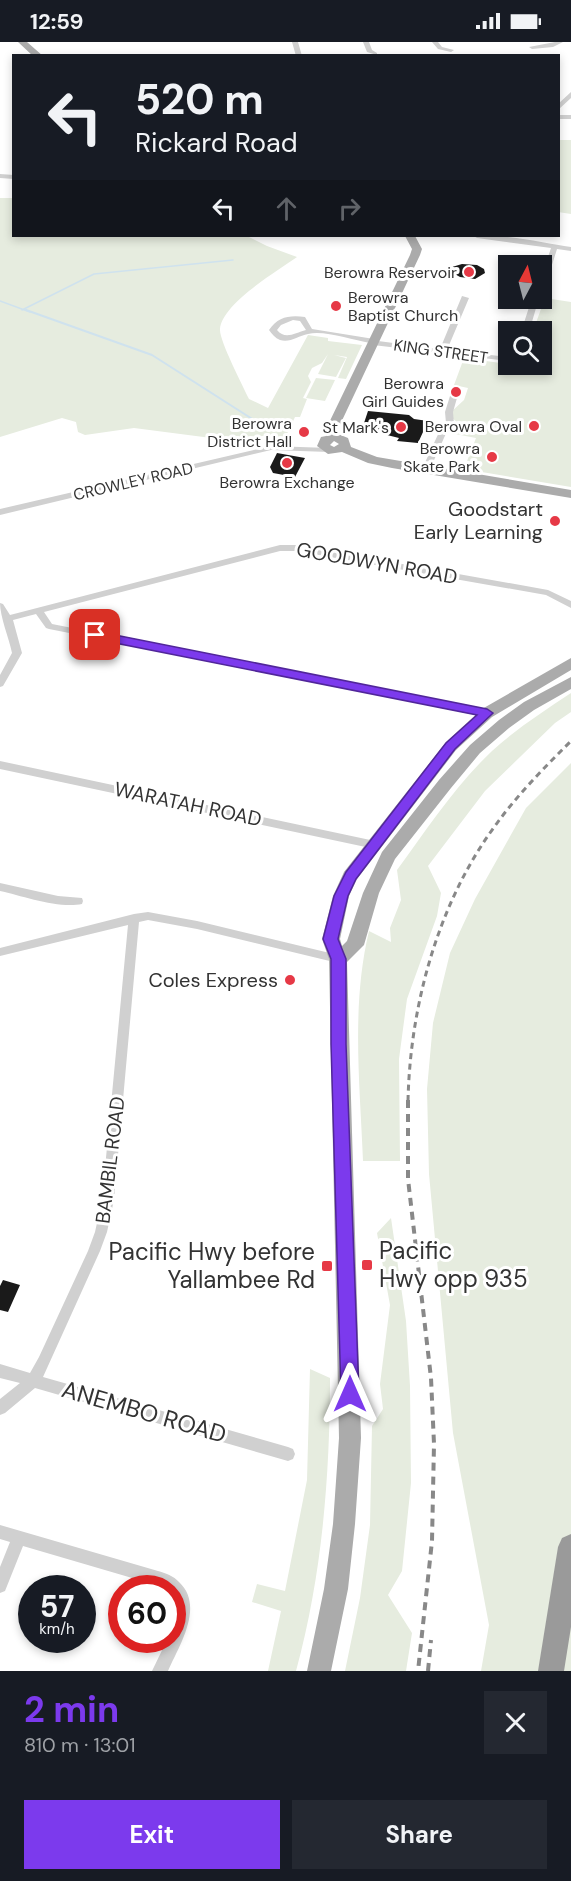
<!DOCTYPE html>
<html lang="en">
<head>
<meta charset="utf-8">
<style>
  body { margin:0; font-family:"DM Sans",sans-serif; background:#242831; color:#f1f3f6; height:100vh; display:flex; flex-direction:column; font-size:22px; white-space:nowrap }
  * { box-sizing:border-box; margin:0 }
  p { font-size:20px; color:#9ea1a6 }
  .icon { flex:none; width:33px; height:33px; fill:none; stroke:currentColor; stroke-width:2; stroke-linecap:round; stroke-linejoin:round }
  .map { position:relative; height:1629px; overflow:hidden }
  .panel { display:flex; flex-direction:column; background:#171b24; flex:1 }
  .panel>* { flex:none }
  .hud { position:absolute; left:12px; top:12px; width:548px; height:183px; border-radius:0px; box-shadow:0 3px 9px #0003; background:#171b24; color:#f1f3f6; overflow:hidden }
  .needle { width:39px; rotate:7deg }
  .controls { position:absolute; left:498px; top:213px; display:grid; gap:12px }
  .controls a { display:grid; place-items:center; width:54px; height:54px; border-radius:0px; background:#171b24; box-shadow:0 3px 9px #0003; font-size:30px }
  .speed { position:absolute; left:18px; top:1533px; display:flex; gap:12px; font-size:30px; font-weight:700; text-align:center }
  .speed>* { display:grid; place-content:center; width:78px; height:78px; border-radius:50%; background:#171b24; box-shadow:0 3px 9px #0003; line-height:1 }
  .speed small { font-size:15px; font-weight:400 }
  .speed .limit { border:9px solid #d22; background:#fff; color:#111 }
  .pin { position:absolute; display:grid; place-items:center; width:51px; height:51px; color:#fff; margin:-26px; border-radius:12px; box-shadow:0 3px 9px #0006 }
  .me { position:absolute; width:66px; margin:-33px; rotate:0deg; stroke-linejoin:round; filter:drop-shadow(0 0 4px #0008) }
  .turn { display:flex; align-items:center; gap:21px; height:126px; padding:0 24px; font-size:27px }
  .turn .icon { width:78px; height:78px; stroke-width:2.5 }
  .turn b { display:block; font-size:42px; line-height:51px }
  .lanes { display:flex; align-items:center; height:57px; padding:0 24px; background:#0003; justify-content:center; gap:30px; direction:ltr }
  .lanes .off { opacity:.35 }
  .round { display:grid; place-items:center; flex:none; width:63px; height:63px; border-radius:0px; background:#242831 }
  .summary { display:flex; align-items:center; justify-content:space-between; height:102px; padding:0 24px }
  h1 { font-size:36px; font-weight:700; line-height:45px; color:#7c3aed }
  .cta { display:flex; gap:12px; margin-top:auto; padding:12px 24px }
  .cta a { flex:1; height:69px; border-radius:0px; background:#7c3aed; color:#fff; font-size:24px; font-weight:700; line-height:69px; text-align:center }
  .cta a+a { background:#242831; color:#f1f3f6 }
  .status { display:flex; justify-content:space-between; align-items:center; height:42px; padding:0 30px; background:#171b24; direction:ltr }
  .status svg { height:16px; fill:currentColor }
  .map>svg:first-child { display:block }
  .green { fill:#e6ecdf }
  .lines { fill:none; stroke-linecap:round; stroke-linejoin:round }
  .stream-far1 { stroke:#cfe2ee; stroke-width:1.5 }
  .stream { stroke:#cfe2ee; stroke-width:2 }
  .building { fill:#1a1a1a }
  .minor { fill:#d0d0d0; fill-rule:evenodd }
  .primary { fill:#ababab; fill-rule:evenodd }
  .motorway { fill:#9a9a9a; fill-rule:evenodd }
  .rail-far1 { stroke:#888; stroke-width:3; stroke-dasharray:6 4.5; stroke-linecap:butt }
  .rail { stroke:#888; stroke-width:4; stroke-dasharray:8 6; stroke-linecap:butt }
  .route { fill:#7c3aed; stroke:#51269a; stroke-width:1.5 }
  .poi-dot { fill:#e63946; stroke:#fff; stroke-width:2 }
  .labels { text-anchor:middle; stroke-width:6; stroke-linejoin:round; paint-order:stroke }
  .far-poi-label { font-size:16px; fill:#333; stroke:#fff; text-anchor:end }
  .far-street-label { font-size:16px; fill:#333; stroke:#fff }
  .poi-label { font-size:20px; fill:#333; stroke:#fff; text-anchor:end }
  .street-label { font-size:20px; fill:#333; stroke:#fff }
  .near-poi-label { font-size:24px; fill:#333; stroke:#fff; text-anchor:start }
  .near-street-label { font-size:24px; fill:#333; stroke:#fff }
</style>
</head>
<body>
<div class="status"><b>12:59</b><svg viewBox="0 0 49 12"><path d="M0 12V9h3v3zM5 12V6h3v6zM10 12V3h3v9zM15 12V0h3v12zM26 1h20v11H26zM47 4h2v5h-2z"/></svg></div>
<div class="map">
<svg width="571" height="1629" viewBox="0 0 571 1629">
  <rect width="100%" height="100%" fill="#fff"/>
  <!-- green -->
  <path class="green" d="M558 98H571V172L558 170Z
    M0 156H13L14 194H247L267 204 297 215C277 229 222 262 220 287 219 298 243 344 249 357L268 366 308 293 328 296V299L362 303 346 337 338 336 347 315 334 313 346 316 336 335 318 332 328 312 322 321 312 326 308 334 311 340 303 356 307 357 300 375H295L286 394C276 398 266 391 256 396 247 400 238 404 228 407L221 404 219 397 134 386 85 393 78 390 76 380 62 376 0 395Z
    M545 256 571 260V445L464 427 476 396 455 392 458 381 452 376 451 370 464 358 468 346 454 343 464 316 508 322H542V290L533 289Z
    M316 336 335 338 325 359 306 356Z
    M571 651V670L555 681 485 749 428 824 441 851 437 874 407 957 399 1017 400 1119H363C360 1042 351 964 369 889L391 900 390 886 401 858 397 828C427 787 455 744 492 709 516 687 544 669 571 651Z
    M571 721V1629H481L489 1583 453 1391 429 1132 427 1047 433 981 450 911 475 857 526 766Z
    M391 1176 406 1279 410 1344 411 1441 402 1529 388 1553 412 1591 406 1629H345L360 1556 370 1483 372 1384 383 1367 380 1342 390 1263 377 1191Z
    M310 1327 330 1336C330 1434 322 1534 296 1629H268L281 1569 252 1560 257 1542 285 1549 307 1438Z"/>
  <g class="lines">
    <!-- stream-far1 -->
    <path class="stream-far1" d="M0 259 30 270
      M22 268 94 232 233 218"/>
    <!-- stream -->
    <path class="stream" d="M26 268 152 313 268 387"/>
  </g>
  <!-- building -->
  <path class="building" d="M462 222 477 223 484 227 485 231 475 237 460 235 453 231 452 225Z
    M368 369 409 373 414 377 428 379 418 401 397 399 399 396 387 393 381 388 375 391 364 381Z
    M277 411 305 416 295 435 273 431 270 425Z
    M3 1238 20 1243 8 1270 0 1268V1244Z"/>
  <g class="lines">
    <!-- minor -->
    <path class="minor" d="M292 0H298L302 14H296Z
      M363 0H369L372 8 377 11V13L367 10Z
      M432 0H438L442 5 454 8 451 10 438 7Z
      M555 0H563L553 5 532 7 529 5Z
      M571 50V56L558 68V62Z
      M558 73H571V77H558Z
      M0 132 14 133V137L0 136Z
      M474 194C500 191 544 201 571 205V209L557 207 546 242 542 244V233L551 206 477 196Z
      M462 254 469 256 447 308 508 315V319L373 303 370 301C352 298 324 288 308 292 298 294 290 301 280 298 275 296 272 292 269 288 278 275 289 273 305 275L312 287 374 297 378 299 440 307ZM293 278 300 279 306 288C295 291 285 298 277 288L281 283Z
      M532 256H539L529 290H521Z
      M450 354H456L457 356 453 370 454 382 448 387 430 427 429 429H423L422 427 441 386 446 381 445 370Z
      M271 404 329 406 333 408 329 410 271 408 0 473V467Z
      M280 503H296L548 548 571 559V566L546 553 296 509H280L44 570 52 582 487 668 490 669 492 671 490 673 487 674 49 587 46 586 36 572 13 578 22 611 3 644 0 645V633L12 611C9 596 0 575 0 561L3 562 10 573Z
      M0 719 375 799 380 803 375 807 0 727Z
      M0 841 58 854 82 856 83 859 82 862C59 867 23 854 0 849Z
      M148 870 197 879 338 913 342 914 344 917 342 920 338 921 197 887 148 878 139 880 114 1158 107 1190 100 1209 43 1335 288 1405 293 1407 295 1412 293 1417 288 1419 35 1346 5 1371 0 1373V1357L20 1341 0 1336V1322L30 1331 39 1315 88 1209 95 1190 102 1158 128 883 0 914V906L134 872Z
      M0 1483 158 1529C165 1531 174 1534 179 1540 205 1564 179 1604 168 1629H152L167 1598H172C172 1587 175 1577 175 1567 176 1559 172 1554 172 1546H164L156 1543 23 1504 5 1549 0 1551V1525L10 1500 0 1497Z"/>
    <!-- primary -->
    <path class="primary" d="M18 0H27L43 14H33Z
      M405 194H415L422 207 420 213 338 387V392L348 396 351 405 377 415 571 448V456L392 426 368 421 342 410 328 412 317 404 321 395 326 394V387L410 213 412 207ZM334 399 339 402 334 405 330 403Z
      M571 616V628L492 675 456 708 357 837 349 854 340 897 342 904 347 899 363 851 382 810 439 738 470 703 499 678 524 660 571 635V647L534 668 509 686 480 711 451 746 395 817 379 851 364 903 347 920 361 1396 355 1482 348 1547 331 1629H307L324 1547 333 1482 339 1396 329 917 322 897 333 854 344 830 446 700 482 667Z"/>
    <!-- motorway -->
    <path class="motorway" d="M571 1492V1585L564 1629H538L558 1505 562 1496Z"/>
    <!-- rail-far1 -->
    <path class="rail-far1" d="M408 1059C410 964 438 861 495 784 517 753 544 726 571 699"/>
    <!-- rail -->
    <path class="rail" d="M408 1058V1137L431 1336 434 1402 432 1499 418 1629
      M428 1629 431 1598"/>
  </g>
  <!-- route -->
  <path class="route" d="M95 589 487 667 493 671 455 707 356 837 348 854 338 897 346 917V1002L359 1352 356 1358 350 1360 344 1358 341 1352 331 1002V917L323 897 334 854 346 830 446 701 477 673 90 596 89 593Z"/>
  <!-- markers -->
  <g class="poi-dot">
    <circle cx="469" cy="230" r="6"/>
    <circle cx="336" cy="264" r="6"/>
    <circle cx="456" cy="350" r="6"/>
    <circle cx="534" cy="384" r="6"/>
    <circle cx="401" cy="385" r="6"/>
    <circle cx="304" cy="390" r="6"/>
    <circle cx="492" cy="415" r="6"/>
    <circle cx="287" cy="421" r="6"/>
    <circle cx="555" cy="479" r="6"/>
    <circle cx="290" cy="938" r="6"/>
    <rect x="361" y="1217" width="12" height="12" rx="3"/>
    <rect x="321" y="1218" width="12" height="12" rx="3"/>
  </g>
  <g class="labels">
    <!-- far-poi labels -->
    <g class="far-poi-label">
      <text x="457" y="236">Berowra Reservoir</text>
      <text x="348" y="261" text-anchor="start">Berowra<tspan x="348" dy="18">Baptist Church</tspan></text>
      <text x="444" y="347">Berowra<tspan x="444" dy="18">Girl Guides</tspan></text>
      <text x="292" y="387">Berowra<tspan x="292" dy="18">District Hall</tspan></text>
      <text x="522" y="390">Berowra Oval</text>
      <text x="389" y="391">St Mark's</text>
      <text x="480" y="412">Berowra<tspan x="480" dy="18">Skate Park</tspan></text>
      <text x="287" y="446" text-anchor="middle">Berowra Exchange</text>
    </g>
    <!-- far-street labels -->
    <g class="far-street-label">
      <text transform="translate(441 309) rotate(8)" y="6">KING STREET</text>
      <text transform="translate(133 439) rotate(-13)" y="6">CROWLEY ROAD</text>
    </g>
    <!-- poi labels -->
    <g class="poi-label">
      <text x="543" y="474">Goodstart<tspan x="543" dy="23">Early Learning</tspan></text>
      <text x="278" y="945">Coles Express</text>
    </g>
    <!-- street labels -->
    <g class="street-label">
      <text transform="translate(377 521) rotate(10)" y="7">GOODWYN ROAD</text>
      <text transform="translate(188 762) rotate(12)" y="7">WARATAH ROAD</text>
      <text transform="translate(110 1118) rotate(-83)" y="7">BAMBIL ROAD</text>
    </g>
    <!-- near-poi labels -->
    <g class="near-poi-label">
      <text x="379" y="1217">Pacific<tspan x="379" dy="28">Hwy opp 935</tspan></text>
      <text x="315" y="1218" text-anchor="end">Pacific Hwy before<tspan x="315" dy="28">Yallambee Rd</tspan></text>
    </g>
    <!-- near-street labels -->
    <g class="near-street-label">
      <text transform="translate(144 1370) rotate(16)" y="8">ANEMBO ROAD</text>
    </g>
  </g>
</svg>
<div class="controls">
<a><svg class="needle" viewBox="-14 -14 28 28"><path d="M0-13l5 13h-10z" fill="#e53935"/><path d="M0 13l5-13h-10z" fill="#9ea1a6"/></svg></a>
<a><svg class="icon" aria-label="search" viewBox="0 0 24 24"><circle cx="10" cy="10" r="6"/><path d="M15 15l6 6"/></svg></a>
</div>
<div class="speed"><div>57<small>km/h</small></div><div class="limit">60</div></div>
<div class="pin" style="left:95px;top:593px;background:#d93025"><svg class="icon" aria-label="arrive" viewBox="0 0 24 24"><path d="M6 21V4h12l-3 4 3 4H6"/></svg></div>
<svg class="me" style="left:350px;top:1352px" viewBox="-20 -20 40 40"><path d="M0-17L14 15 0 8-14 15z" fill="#7c3aed" stroke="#fff" stroke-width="4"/></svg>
<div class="hud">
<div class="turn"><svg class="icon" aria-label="left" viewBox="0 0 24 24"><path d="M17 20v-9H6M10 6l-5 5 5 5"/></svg><div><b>520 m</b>Rickard Road</div></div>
<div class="lanes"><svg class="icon" aria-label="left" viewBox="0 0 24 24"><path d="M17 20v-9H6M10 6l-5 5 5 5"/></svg><svg class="icon off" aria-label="ahead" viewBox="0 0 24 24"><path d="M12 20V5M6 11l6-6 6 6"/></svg><svg class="icon off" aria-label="right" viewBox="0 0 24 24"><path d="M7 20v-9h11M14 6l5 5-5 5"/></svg></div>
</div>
</div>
<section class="panel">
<div class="summary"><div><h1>2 min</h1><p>810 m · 13:01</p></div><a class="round"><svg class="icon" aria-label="close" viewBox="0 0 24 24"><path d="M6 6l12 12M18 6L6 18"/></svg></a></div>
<div class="cta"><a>Exit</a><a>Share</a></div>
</section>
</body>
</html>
